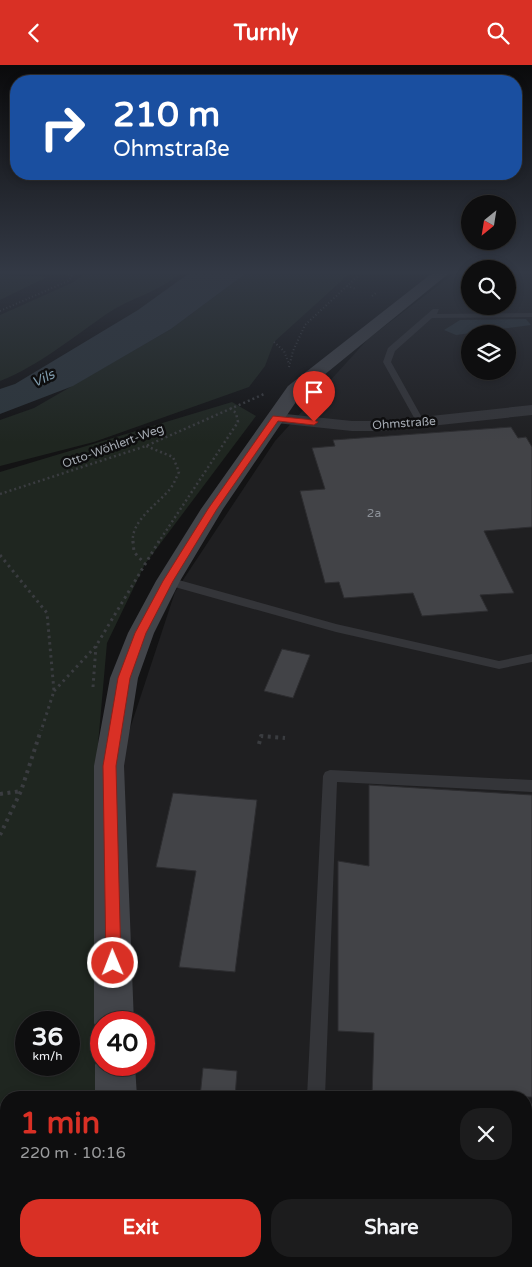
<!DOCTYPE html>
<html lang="en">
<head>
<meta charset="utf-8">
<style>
  body { margin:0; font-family:"Varela Round",sans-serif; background:#1c1c1d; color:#f1f3f6; height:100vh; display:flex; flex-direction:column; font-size:19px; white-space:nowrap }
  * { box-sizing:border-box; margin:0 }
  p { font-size:16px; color:#9b9c9e }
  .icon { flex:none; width:28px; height:28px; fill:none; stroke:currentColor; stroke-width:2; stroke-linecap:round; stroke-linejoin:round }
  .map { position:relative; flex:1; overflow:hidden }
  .panel { position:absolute; left:0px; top:1026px; width:532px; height:176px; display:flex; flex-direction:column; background:#0e0e0f; border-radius:20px 20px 0 0; box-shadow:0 2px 8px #0003,0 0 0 1px #2e2e2f }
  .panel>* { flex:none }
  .top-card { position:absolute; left:10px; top:10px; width:512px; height:105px; border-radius:20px; box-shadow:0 2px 8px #0003,0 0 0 1px #2e2e2f; background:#1a4fa0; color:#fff; overflow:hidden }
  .needle { width:32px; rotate:210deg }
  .controls { position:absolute; left:461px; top:130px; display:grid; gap:10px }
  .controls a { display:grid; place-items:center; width:55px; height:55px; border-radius:50%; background:#0e0e0f; box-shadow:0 2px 8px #0003,0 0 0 1px #2e2e2f; font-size:25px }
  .speed { position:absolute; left:15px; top:946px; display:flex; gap:10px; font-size:25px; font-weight:700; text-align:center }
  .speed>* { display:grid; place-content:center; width:65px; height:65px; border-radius:50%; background:#0e0e0f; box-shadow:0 2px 8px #0003,0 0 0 1px #2e2e2f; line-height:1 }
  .speed small { font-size:12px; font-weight:400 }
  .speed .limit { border:8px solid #d22; background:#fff; color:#111 }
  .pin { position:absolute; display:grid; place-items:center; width:42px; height:42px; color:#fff; margin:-51px -21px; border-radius:50% 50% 50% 0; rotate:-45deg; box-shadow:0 0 5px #0007 }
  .pin .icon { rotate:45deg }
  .me { position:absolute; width:55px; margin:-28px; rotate:359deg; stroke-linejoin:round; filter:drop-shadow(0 0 4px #0008) }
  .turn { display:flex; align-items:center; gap:18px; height:105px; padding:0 20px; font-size:22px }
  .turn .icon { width:65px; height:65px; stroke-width:2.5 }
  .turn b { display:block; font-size:35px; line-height:42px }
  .round { display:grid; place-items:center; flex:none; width:52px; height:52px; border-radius:20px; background:#1c1c1d }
  .overview { display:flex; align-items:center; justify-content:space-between; height:85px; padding:0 20px }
  h1 { font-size:30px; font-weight:800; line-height:38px; color:#d93025 }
  .action { display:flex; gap:10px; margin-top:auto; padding:10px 20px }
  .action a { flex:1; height:58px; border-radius:20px; background:#d93025; color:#fff; font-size:20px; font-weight:800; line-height:58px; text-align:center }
  .action a+a { background:#1c1c1d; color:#f1f3f6 }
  header { display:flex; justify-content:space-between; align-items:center; height:65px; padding:0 20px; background:#d93025; color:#fff; font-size:22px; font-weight:800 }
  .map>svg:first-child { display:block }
  .built { fill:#1f1f21; fill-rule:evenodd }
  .green { fill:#1f2620; fill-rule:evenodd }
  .water { fill:#2d363c }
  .building { fill:#424347; stroke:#2d2d30 }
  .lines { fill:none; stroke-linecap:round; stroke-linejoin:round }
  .path-far3 { stroke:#3a3c40; stroke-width:2; stroke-dasharray:1 2.5; stroke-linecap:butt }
  .path-far2 { stroke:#3a3c40; stroke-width:2.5; stroke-dasharray:2 3; stroke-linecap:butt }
  .path-far1 { stroke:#3a3c40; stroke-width:3; stroke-dasharray:2.5 4; stroke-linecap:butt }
  .path { stroke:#3a3c40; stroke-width:4; stroke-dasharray:3 4.5; stroke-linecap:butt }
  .lane { fill:#343539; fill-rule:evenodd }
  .street { fill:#343539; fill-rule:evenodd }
  .secondary { fill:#424449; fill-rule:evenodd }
  .route { fill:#d93025; stroke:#8d1f18 }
  .labels { text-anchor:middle; stroke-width:5; stroke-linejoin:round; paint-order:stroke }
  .far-street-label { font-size:12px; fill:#a5abb3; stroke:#0e0e0f }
  .number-label { font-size:12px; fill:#8c9198 }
  .far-water-label { font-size:14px; font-style:italic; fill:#7f9bac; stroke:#0e0e0f }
</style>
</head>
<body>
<header><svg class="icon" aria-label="back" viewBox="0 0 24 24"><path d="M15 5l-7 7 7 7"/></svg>Turnly<svg class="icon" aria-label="search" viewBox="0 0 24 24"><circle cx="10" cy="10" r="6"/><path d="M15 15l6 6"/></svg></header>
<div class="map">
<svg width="532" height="1202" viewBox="0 0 532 1202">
  <rect width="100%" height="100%" fill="#131314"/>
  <!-- built -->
  <path class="built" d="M453 209H470V241H508V209H532V1202H140L139 1196H526V1032H132L131 1000H144V958L129 957 118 700 175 527 275 376 368 274ZM470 269H508V306H470Z"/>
  <!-- green -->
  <path class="green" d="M85 209H180C158 227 131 233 108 248 76 270 37 302 0 316V250L74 217Z
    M245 209H349L274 277 265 301 249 322 94 377 0 401V355L34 343 171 264Z
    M0 210 47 212 0 235Z
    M232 337 256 351 145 499 107 578 96 702 102 1032H6V1196H105V1202H0V407ZM26 958H69V1000H26Z"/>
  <!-- water -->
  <path class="water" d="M188 209H245L171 264 73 321 0 349V324L15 319 138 245Z
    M526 254 531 260 456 270 444 265 460 255Z"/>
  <!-- building -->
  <path class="building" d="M511 362 518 373 526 372 532 382V462L484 466 514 528 480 530 488 546 422 551 413 528 344 533 339 517 325 518 300 426 325 424 312 383 335 381 333 375Z
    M282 584 310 590 293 633 264 626Z
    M369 720 532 730V1032H372L374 968 338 966V796L369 801Z
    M173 728 257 735 235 907 179 902 196 806 156 802Z
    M203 1003 237 1006 235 1032H200Z"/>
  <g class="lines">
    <!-- path-far3 -->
    <path class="path-far3" d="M347 221 356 224
      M372 231 376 228
      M0 246 68 216 72 211 66 209
      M274 277 284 286 289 299
      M289 302 293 286 305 260 360 209"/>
    <!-- path-far2 -->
    <path class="path-far2" d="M0 429 146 381 264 329
      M133 478C130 456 158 439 170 424 174 419 176 413 179 407L173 392 146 381
      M158 478 238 357 236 348 230 343"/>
    <!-- path-far1 -->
    <path class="path-far1" d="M133 476 134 487 145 499
      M0 490 47 548 54 626 41 666
      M93 622 96 581
      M54 626 96 581 159 476"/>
    <!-- path -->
    <path class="path" d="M259 679 261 671 285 673
      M0 729 21 726
      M0 770 21 726 41 665"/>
    <!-- lane -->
    <path class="lane" d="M433 244H439L437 249 532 248V252L432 253 395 286 391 297 425 358 421 361 417 358 383 297 388 283Z
      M168 512 336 559 499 596 532 589V597L499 604 336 567 164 519 162 516Z
      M330 705 532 715V727L337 717 325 1032H307L323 711 325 707Z
      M297 1196H319V1202H297Z"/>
    <!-- street -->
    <path class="street" d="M532 340V350L384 366H352L276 358 270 357 267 353 270 349 276 348 352 356H384Z"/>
    <!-- secondary -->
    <path class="secondary" d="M431 209H448L302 328 223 444 180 516 154 568 138 613 124 701 134 958H101L100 972 94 958V701L110 613 128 568 156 516 201 444 288 321Z
      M101 986V1000H135L137 1032H95V1000Z
      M96 1196H142L143 1202H95Z"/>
  </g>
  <!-- sky -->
  <linearGradient id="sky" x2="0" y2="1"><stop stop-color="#0a0a0b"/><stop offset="0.55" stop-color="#333945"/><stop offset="1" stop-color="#333945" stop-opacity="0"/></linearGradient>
  <rect width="532" height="377" fill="url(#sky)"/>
  <!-- route -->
  <path class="route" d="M273 351 314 355 318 357 314 360 278 356 217 444 173 516 146 568 130 613 116 701 121 898 119 903 113 906 108 903 106 898 103 701 118 613 135 568 163 516 208 444Z"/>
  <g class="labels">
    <!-- far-street labels -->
    <g class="far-street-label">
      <text transform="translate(404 358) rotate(-4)" y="4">Ohmstraße</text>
      <text transform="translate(113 381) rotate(-20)" y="4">Otto-Wöhlert-Weg</text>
    </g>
    <!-- number labels -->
    <g class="number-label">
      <text x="374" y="452">2a</text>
    </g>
    <!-- far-water labels -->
    <g class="far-water-label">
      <text transform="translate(43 313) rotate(-26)" y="5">Vils</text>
    </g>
  </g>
</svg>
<div class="controls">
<a><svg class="needle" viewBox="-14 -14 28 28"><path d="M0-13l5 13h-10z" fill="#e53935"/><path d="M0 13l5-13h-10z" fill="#9b9c9e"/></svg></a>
<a><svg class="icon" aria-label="search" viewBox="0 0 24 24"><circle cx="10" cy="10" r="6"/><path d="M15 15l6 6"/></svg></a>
<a><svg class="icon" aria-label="layers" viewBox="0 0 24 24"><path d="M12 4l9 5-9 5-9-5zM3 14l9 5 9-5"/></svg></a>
</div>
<div class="speed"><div>36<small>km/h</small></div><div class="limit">40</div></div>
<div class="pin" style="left:314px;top:357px;background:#d93025"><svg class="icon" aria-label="arrive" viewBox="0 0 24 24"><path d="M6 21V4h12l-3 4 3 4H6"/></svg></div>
<svg class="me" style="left:113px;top:898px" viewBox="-20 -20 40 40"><circle r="17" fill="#d93025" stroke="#fff" stroke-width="3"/><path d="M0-11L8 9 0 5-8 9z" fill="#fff"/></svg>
<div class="top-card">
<div class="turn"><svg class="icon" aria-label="right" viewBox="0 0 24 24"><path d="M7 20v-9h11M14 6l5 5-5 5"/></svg><div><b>210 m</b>Ohmstraße</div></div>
</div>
<section class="panel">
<div class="overview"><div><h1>1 min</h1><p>220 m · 10:16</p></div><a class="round"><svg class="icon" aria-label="close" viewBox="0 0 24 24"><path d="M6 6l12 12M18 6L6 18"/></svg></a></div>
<div class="action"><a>Exit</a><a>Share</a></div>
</section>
</div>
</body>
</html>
